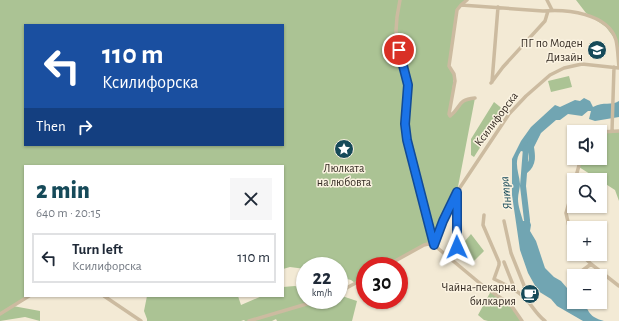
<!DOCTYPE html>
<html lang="en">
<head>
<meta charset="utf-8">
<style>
  body { margin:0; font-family:"Alegreya Sans",sans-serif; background:#f6f6f7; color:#1f2937; height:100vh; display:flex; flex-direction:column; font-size:15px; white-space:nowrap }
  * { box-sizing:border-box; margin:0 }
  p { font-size:13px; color:#747a83 }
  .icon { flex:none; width:22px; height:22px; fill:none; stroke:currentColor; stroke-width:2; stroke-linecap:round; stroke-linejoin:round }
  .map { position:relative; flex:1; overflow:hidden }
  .drawer { position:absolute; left:24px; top:165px; width:260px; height:132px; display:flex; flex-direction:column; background:#fff; border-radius:0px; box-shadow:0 1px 3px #0004 }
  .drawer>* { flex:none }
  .top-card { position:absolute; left:24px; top:24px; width:260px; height:122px; border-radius:0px; box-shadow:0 1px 3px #0004; background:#1a4fa0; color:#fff; overflow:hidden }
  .tools { position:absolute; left:567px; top:125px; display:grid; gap:8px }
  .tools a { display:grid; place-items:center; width:40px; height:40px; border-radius:0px; background:#fff; box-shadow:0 1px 3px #0004; font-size:20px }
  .speed { position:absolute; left:296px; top:257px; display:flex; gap:8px; font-size:20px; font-weight:700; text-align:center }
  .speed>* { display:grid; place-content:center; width:52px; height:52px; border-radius:50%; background:#fff; box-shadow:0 1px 3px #0004; line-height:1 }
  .speed small { font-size:10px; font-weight:400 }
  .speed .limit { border:6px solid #d22; background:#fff; color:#111 }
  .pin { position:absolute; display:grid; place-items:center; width:34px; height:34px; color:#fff; margin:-17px; border:2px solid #fff; border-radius:50%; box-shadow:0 1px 4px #0007 }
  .me { position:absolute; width:44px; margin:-22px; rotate:359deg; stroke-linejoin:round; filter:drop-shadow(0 0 3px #0008) }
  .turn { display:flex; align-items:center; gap:14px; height:84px; padding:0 12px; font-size:18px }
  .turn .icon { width:52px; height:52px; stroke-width:2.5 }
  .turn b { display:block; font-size:28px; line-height:34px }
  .then { display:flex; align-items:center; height:38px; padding:0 12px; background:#0003; gap:8px; font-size:15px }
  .round { display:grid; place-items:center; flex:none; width:42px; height:42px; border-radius:0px; background:#f6f6f7 }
  .head { display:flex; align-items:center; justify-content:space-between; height:68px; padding:0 12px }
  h1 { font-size:24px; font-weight:800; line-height:30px; color:#164a59 }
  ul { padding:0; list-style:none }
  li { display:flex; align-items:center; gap:12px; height:50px; margin:0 8px 6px; padding:0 4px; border:2px solid #e0e1e3; border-radius:0px }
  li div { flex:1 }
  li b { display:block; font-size:15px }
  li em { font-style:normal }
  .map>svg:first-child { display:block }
  .green { fill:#abc394; fill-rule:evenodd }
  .water { fill:#71a5b2 }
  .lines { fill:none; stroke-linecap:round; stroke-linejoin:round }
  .river { stroke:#71a5b2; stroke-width:6 }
  .minor { stroke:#ccbba0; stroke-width:3.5 }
  .route-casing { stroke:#114b97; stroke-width:10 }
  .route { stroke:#1a73e8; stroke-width:7 }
  .labels { text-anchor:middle; stroke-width:3; stroke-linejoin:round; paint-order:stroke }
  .poi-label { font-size:12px; fill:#352c24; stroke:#fbf3e1; text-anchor:end }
  .street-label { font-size:12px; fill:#352c24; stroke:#fbf3e1 }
  .water-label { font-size:13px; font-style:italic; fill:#164a59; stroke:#fbf3e1 }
</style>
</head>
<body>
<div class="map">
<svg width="619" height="321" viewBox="0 0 619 321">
  <rect width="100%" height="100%" fill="#f3ead5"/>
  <!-- green -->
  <path class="green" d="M0 0H467L457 10 449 66 454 74 450 116 460 103 475 98 457 192 434 245 428 244 386 266H365V278L355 283 351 280 339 277V266H305V269L290 267 283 269V166H25V296H29L13 306 40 311V321L25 317 0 321ZM25 25H283V145H25Z
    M576 0H619V64L615 39 606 27 586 13Z
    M569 76 572 87 551 92 548 81Z
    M494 102 504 110 474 157 471 155V139Z
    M619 131V201L615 190 579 167 581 158H600V132Z
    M471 234 484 251 473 262 460 247Z
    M295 286 305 290V300H339V295L357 301 352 321H277L276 319 272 321H245L244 320 241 321H147V319L144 311 147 296H238L241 305 262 296H283V287Z
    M491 291 511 305 522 321H488L484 320 478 315Z"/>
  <!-- water -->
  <path class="water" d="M584 98 590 101 593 107C604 101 611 106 619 101V117L595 121 589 119 591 111H588L582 116 568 114 560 120H556L541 133 534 147 528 151 526 155 525 152 521 151C513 162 519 172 520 184 520 188 518 194 518 199 518 206 521 214 523 221H525V213H527L531 225 530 231 536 241 545 268 554 277 561 281 567 288 571 291 574 297V302C590 302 584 310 594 317 597 319 601 320 604 321H583L557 306 551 299 538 291 528 273 520 250 512 195V159L521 141 531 127 555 105 560 107 575 100 580 101Z"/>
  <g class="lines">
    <!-- river -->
    <path class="river" d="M526 148 523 186 527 220
      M525 171C535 163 532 153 530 142"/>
    <!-- minor -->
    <path class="minor" d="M400 0 397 17 396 31 399 50 408 85 405 124 407 140 434 244
      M467 0 461 5 457 10 449 66 454 74 455 81 449 114 450 116C462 107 456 100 475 98
      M547 0 552 10
      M461 5 543 11C566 9 608 13 616 40 618 48 618 59 619 67
      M492 82 498 7
      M491 83 503 67 545 21 548 11
      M612 131 614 67
      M600 132 619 131
      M575 180 581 158
      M574 185 566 213 570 231 574 244
      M457 194V247
      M484 215 483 225 499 262V265L494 279C505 284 517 290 526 299 533 307 537 315 545 321
      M504 221 511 253 525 288V298
      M434 245 443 221 457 192 509 114 526 96 550 75 564 68 582 64 619 68
      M581 254 591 264 619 286
      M504 262 515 290
      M386 266 424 245 428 244 434 245 482 285 511 305 522 321
      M579 273 591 264
      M339 292 365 278
      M104 296 141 321
      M0 314 29 296
      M249 321 320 300"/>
  </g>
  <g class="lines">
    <!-- route casing -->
    <g class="route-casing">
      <path id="route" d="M399 50 408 85 405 124 407 140 434 245 443 221 457 192V247"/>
    </g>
    <!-- route -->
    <use href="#route" class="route"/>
  </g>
  <!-- icons -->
  <defs>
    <g id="school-disc" transform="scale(1)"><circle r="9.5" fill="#164a59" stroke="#fbf3e1"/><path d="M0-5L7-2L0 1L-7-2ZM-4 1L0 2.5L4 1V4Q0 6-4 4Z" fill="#fff"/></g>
    <g id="sight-disc" transform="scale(1)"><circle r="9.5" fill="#164a59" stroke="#fbf3e1"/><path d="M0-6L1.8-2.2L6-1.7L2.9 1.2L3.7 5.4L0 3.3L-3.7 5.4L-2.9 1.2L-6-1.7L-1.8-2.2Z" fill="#fff"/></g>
    <g id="cafe-disc" transform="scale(1)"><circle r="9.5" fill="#164a59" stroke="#fbf3e1"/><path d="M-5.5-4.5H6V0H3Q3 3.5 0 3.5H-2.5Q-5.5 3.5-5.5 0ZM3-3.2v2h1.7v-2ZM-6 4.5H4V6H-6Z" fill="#fff"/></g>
  </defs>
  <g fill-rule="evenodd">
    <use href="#school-disc" x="597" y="50"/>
    <use href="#sight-disc" x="344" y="149"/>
    <use href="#cafe-disc" x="530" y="294"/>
  </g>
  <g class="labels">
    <!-- poi labels -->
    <g class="poi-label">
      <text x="583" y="47">ПГ по Моден<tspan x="583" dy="14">Дизайн</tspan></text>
      <text x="344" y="172" text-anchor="middle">Люлката<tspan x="344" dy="14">на любовта</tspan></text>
      <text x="516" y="291">Чайна-пекарна<tspan x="516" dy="14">билкария</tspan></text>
    </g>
    <!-- street labels -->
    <g class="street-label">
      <text transform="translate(496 119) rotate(-53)" y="4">Ксилифорска</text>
    </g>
    <!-- water labels -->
    <g class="water-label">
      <text transform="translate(505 193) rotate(-96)" y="5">Янтра</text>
    </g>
  </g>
</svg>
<div class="tools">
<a><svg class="icon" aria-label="sound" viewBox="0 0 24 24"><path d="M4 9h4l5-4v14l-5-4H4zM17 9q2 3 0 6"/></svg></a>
<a><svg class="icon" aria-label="search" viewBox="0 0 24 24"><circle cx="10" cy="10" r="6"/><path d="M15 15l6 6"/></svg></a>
<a>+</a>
<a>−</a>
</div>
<div class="speed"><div>22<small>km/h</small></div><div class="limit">30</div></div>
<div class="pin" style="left:399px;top:50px;background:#d93025"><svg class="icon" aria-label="arrive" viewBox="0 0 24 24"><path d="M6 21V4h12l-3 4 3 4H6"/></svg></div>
<svg class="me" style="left:457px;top:247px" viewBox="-20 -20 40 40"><path d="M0-17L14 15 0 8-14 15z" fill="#1a73e8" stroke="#fff" stroke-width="4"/></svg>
<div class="top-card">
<div class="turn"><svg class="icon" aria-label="left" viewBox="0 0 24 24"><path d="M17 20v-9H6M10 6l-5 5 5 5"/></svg><div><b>110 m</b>Ксилифорска</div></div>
<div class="then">Then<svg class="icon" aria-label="right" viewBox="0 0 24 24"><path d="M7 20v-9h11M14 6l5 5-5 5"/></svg></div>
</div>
<section class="drawer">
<div class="head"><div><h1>2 min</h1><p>640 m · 20:15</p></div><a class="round"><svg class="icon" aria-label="close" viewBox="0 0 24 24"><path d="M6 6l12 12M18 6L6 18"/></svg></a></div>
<ul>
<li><svg class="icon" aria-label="left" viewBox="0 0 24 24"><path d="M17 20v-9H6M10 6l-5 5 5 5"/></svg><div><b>Turn left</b><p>Ксилифорска</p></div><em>110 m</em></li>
</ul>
</section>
</div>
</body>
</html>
